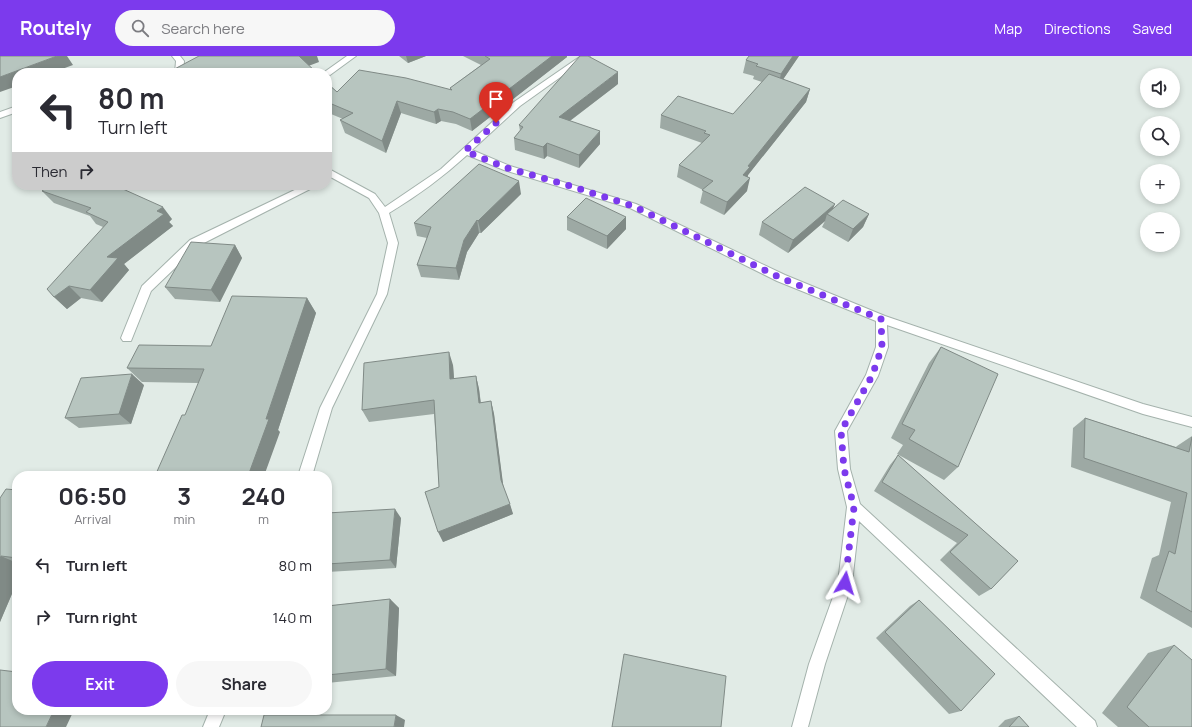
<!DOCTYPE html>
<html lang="en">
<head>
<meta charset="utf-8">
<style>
  body { margin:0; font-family:Manrope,sans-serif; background:#f7f7f7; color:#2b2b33; height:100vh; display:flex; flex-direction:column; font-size:15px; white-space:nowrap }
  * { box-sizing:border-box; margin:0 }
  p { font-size:13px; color:#7c7c81 }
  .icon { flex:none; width:22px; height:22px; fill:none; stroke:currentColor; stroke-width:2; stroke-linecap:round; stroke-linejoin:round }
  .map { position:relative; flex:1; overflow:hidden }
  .sheet { position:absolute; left:12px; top:415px; width:320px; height:244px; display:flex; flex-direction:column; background:#fff; border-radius:16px; box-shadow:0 2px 6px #0003 }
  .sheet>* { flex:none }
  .guide { position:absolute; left:12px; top:12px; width:320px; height:122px; border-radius:16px; box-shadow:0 2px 6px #0003; background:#fff; color:#2b2b33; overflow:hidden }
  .controls { position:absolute; left:1140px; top:12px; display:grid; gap:8px }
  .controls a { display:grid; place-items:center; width:40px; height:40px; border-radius:50%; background:#fff; box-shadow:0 2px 6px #0003; font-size:20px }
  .pin { position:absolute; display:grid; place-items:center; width:34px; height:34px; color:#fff; margin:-41px -17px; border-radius:50% 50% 50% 0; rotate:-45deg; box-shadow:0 0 4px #0007 }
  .pin .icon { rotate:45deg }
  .me { position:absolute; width:44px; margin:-22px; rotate:7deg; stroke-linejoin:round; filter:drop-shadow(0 0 3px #0008) }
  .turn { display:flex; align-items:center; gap:14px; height:84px; padding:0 20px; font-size:18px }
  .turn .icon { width:52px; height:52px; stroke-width:2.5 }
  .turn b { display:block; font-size:28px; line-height:34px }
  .then { display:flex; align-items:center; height:38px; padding:0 20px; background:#0003; gap:8px; font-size:15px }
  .eta { display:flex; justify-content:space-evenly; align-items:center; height:68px; text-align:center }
  .eta b { font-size:24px; font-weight:700; line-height:28px }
  .primary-button { display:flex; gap:8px; margin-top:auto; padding:8px 20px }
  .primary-button a { flex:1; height:46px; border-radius:24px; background:#7c3aed; color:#fff; font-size:16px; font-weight:700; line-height:46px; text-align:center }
  .primary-button a+a { background:#f7f7f7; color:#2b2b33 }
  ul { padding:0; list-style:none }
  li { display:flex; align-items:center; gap:12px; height:52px; padding:0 20px }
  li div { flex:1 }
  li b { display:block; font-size:15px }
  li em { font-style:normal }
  header { display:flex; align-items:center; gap:24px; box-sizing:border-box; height:56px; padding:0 20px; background:#7c3aed; color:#fff }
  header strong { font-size:19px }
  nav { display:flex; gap:22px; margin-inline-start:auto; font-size:14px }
  .search { width:280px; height:36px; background:#f7f7f7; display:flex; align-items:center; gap:10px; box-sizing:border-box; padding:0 14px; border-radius:22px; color:#7c7c81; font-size:15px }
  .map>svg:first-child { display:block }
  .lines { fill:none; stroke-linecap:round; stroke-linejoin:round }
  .minor-casing { stroke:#a4b2ac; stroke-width:2 }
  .minor { fill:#fff; fill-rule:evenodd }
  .wall { fill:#9da9a4 }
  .shaded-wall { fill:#808a86 }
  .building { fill:#b7c5bf; stroke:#808a86 }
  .route { stroke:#7c3aed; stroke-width:7; stroke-dasharray:0 12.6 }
</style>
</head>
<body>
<header>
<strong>Routely</strong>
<div class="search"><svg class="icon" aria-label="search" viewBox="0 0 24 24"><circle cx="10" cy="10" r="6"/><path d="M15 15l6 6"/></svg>Search here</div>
<nav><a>Map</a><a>Directions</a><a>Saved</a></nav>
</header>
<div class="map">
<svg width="1192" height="671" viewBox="0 0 1192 671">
  <rect width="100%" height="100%" fill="#e1ebe6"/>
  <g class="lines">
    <!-- minor casing -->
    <g class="minor-casing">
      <path id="minor" d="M172 0H180L184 5 183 17H175L176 5Z
        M347 0H356L330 19 323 17Z
        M581 0H590L520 50 472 94 510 110 636 148 785 219 885 260 1143 348 1192 361V371L1143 358 887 269 888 291 878 320 847 375 850 413 860 448 1095 665 1097 671H1077L859 465 852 527 825 608 808 671H792L809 608 838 527 847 451 838 413 835 375 866 319 876 291V265L777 225 630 152 504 114 467 99C443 121 417 140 389 157L398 187 387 238 332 352 312 420H298L320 352 377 238 388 187 379 157 369 142 327 119V112L375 138 385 151 441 113 514 46Z
        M17 50V56L0 62V56Z
        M305 129H318L198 190 151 235 131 285H123L121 282 142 230 190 184Z
        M210 654H226L219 671H203Z"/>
    </g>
    <!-- minor -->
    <use href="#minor" class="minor"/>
  </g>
  <!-- wall -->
  <path class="wall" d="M399 0H426L408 7Z
    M463 0H567V1L472 75 456 68 441 65 436 68 401 57 386 97 345 77 340 64 343 63 331 58 330 56 327 55V27L337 36 450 33V32L481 9Z
    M799 0 783 23 810 33 806 46 748 119 747 135 724 159 700 147 703 134 677 121 679 109 702 87 660 72 661 59 733 58 762 26 753 23 754 20 743 17 746 4Z
    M618 28 570 65 600 88 579 112 547 100 544 103 515 94 514 82 520 75 519 69Z
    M42 135 172 163 169 166 173 170 124 208 129 214 102 246 81 242 67 253 54 241 103 171 96 168 90 160 54 147Z
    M521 138 481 177H479L467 196 459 224 421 221 417 209 427 182 417 180 414 167Z
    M832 154 869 158 863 171 848 186 822 171 825 165 788 197 759 179 762 166Z
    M567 161 626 173 607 193 567 174Z
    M235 189 242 202 220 246 175 243 165 231Z
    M307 242 316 257 278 374 280 376 199 327 142 326 127 312 211 290Z
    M941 291 958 411 944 424 897 398 903 389 891 382 929 307Z
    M453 309 454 323 476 320 479 333 481 347 491 345 494 358 503 430 513 458 443 486 434 358 369 366 362 354Z
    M144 329 131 368 79 372 65 362Z
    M1085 362 1176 391 1177 390 1192 380V572L1140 542 1152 502 1159 499 1171 446 1071 411 1073 372Z
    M898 399 1018 505 991 533 979 540 940 504 957 487 874 435 890 409Z
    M17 434V526L0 566V442Z
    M327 457 401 462 396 512 327 516Z
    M390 543 399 552 396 620 327 627V550Z
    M919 544 961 655 949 658 876 582 910 550Z
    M1174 589 1192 671H1118L1102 657 1148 597Z
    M1019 660 1029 671H998L1005 664Z"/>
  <!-- shaded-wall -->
  <path class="shaded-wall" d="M57 0H67L73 9 51 17H17V30L0 36V21Z
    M299 0H317L319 6 303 12Z
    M406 0H426L408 7Z
    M552 0H567V1L472 75 470 63Z
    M793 0H799L778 31 781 18Z
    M618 16V28L559 73V61Z
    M810 33 806 46 748 119 747 124 743 119 748 110Z
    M397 45 401 57 386 97 382 85Z
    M438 53 441 65 436 68 434 56Z
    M600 75V88L579 112V99Z
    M547 87V100L544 103 543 91Z
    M750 122 747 135 724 159 727 146Z
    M519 125 521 138 481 177 478 165Z
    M835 148 830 160 827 158 825 165 788 197 793 184Z
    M163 151 172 163 169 166 173 170 124 208 129 214 102 246 90 234 107 201 157 155Z
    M869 158 863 171 848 186 853 173Z
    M626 161V173L607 193V180Z
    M477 164 479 177 467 196 459 224 456 212 464 184Z
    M235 189 242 202 220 246 211 234Z
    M69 230 81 242 67 253 54 241Z
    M307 242 316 257 278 374 280 376 264 420H248L266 363Z
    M449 296 453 309 455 336 450 323Z
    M132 318 144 329 131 368 119 358Z
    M476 320 479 333 482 360 479 347Z
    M491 345 494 358 504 435 501 424Z
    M510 448 513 458 443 486 438 476Z
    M395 453 401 462 396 512 390 504Z
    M1 500 17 507V526L0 566V503Z
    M390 543 399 552 396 620 386 613Z
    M54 654H74L66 671H46Z
    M396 659 405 664 404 671H394Z"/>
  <!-- building -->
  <path class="building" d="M0 0H57L0 21Z
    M199 0H299L317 17H223L218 15 213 17H167Z
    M485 0H552L470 63 453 56 438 53 434 56 397 45 382 85 340 64 353 57 327 46 328 45 327 44V27L337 36 359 14 406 22 452 34 450 32 490 3Z
    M580 0H588L618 16 559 61 600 75 579 99 547 87 543 91 514 82 523 71 519 69Z
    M749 0H793L781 18 756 10 758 8 746 4Z
    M769 18 810 33 748 110 750 111 743 119 750 122 727 146 702 134 713 125 679 109 710 79 704 77 706 75 661 59 678 40 733 58Z
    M479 108 519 125 478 165 477 164 464 184 456 212 417 209 431 171 414 167Z
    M50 129H114L163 151 157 155 164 158 107 201 118 202 90 234 69 230 54 241 47 233 108 166 86 156 91 152 42 135Z
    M805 131 835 148 793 184 762 166Z
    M586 142 626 161 607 180 567 161Z
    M843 144 869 158 853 173 827 158Z
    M191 186 235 189 211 234 165 231Z
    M232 240 307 242 266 363H269L248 420H155L182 359H185L204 313 127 312 139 289 211 290Z
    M941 291 998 318 958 411 909 383 915 374 902 368Z
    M449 296 450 323 476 320 479 347 491 345 501 424 510 448 438 476 425 436 439 431 434 344 362 354 364 307Z
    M132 318 119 358 65 362 81 322Z
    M1085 362 1189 396 1192 381V556L1156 535 1169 495 1175 498 1187 437 1084 402Z
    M898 399 1018 505 991 533 950 496 968 479 882 426Z
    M6 433 17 434V502L1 500 0 503V442Z
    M395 453 390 504 327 508V457Z
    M390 543 386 613 327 619V550Z
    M919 544 995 618 961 655 885 576Z
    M1174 589 1192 604V671H1149L1127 651Z
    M624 598 726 620 721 671H612Z
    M0 614 17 616V654H54L46 671H0Z
    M264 659H396L394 671H261Z
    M1019 660 1029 671H1009Z"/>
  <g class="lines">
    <!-- route -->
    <path class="route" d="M496 67 465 95 507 112 564 128 633 150 781 222 881 263 882 291 872 320 841 375 844 413 854 451 845 527"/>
  </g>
</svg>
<div class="controls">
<a><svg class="icon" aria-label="sound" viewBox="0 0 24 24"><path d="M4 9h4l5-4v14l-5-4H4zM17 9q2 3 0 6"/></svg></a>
<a><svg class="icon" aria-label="search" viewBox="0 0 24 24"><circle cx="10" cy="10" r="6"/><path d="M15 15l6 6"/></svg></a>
<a>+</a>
<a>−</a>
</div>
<div class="pin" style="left:496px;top:67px;background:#d93025"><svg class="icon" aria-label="arrive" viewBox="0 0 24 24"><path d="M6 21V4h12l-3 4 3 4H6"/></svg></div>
<svg class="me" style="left:845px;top:527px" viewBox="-20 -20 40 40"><path d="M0-17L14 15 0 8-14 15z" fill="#7c3aed" stroke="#fff" stroke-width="4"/></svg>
<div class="guide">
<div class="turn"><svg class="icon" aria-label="left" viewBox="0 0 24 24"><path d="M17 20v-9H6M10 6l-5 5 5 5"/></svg><div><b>80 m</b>Turn left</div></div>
<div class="then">Then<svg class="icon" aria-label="right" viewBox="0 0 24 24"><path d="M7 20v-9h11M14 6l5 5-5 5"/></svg></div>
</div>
<section class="sheet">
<div class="eta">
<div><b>06:50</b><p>Arrival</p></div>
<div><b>3</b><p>min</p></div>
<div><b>240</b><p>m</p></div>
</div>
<ul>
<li><svg class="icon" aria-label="left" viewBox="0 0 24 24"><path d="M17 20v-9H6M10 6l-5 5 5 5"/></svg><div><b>Turn left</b></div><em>80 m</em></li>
<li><svg class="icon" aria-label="right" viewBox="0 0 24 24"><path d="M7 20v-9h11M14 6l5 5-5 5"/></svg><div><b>Turn right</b></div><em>140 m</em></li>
</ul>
<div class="primary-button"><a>Exit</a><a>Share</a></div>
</section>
</div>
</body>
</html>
